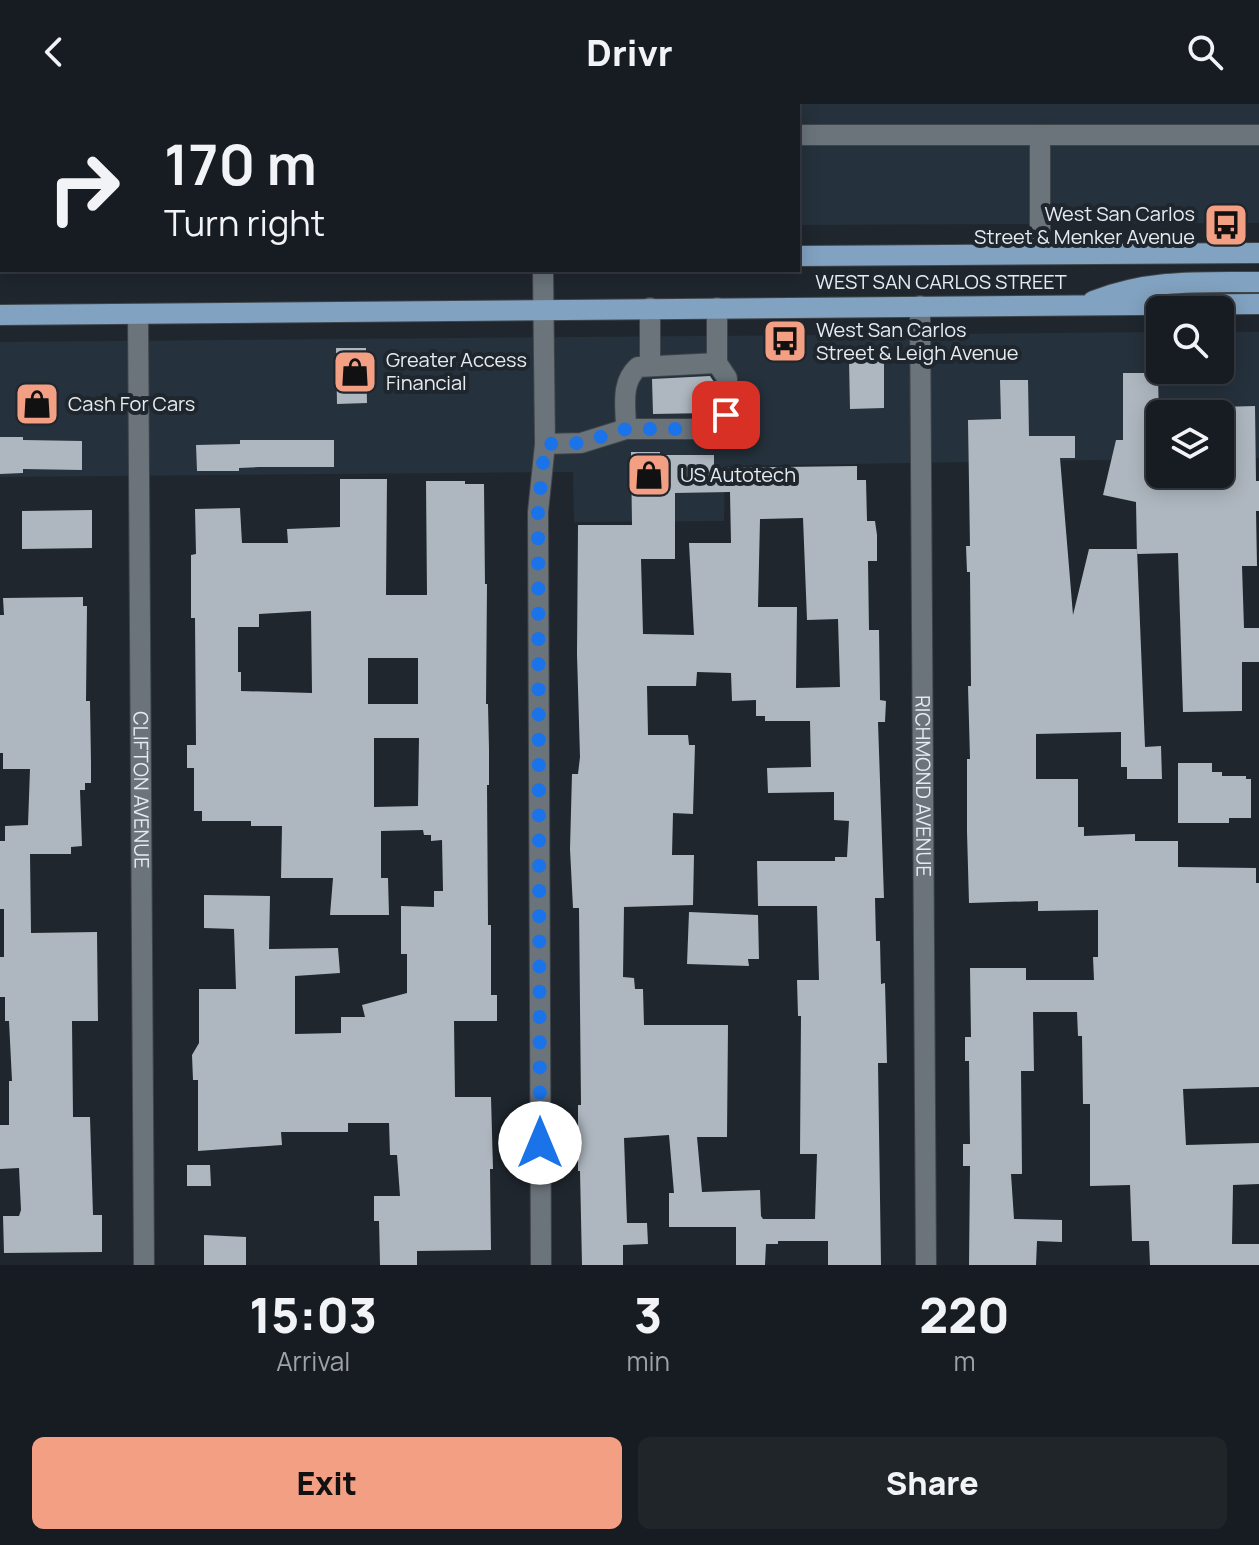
<!DOCTYPE html>
<html lang="en">
<head>
<meta charset="utf-8">
<style>
  body { margin:0; font-family:Manrope,sans-serif; background:#20252a; color:#f1f3f6; height:100vh; display:flex; flex-direction:column; font-size:30px; white-space:nowrap }
  * { box-sizing:border-box; margin:0 }
  p { font-size:26px; color:#9ea1a5 }
  .icon { flex:none; width:44px; height:44px; fill:none; stroke:currentColor; stroke-width:2; stroke-linecap:round; stroke-linejoin:round }
  .map { position:relative; height:1161px; overflow:hidden }
  .side { display:flex; flex-direction:column; background:#171c22; flex:1 }
  .side>* { flex:none }
  .hud { position:absolute; left:0px; top:0px; width:800px; height:168px; box-shadow:0 4px 20px #0003,0 0 0 2px #363a40; background:#171c22; color:#f1f3f6; overflow:hidden }
  .controls { position:absolute; left:1146px; top:192px; display:grid; gap:16px }
  .controls a { display:grid; place-items:center; width:88px; height:88px; border-radius:12px; background:#171c22; box-shadow:0 4px 20px #0003,0 0 0 2px #363a40; font-size:40px }
  .pin { position:absolute; display:grid; place-items:center; width:68px; height:68px; color:#fff; margin:-34px; border-radius:16px; box-shadow:0 4px 12px #0006 }
  .me { position:absolute; width:88px; margin:-44px; rotate:0deg; stroke-linejoin:round; filter:drop-shadow(0 0 6px #0008) }
  .turn { display:flex; align-items:center; gap:28px; height:168px; padding:0 32px; font-size:36px }
  .turn .icon { width:104px; height:104px; stroke-width:2.5 }
  .turn b { display:block; font-size:56px; line-height:68px }
  .eta { display:flex; justify-content:space-evenly; align-items:center; height:136px; text-align:center }
  .eta b { font-size:48px; font-weight:800; line-height:56px }
  .cta { display:flex; gap:16px; margin-top:auto; padding:16px 32px }
  .cta a { flex:1; height:92px; border-radius:12px; background:#f39f84; color:#111; font-size:32px; font-weight:800; line-height:92px; text-align:center }
  .cta a+a { background:#20252a; color:#f1f3f6 }
  header { display:flex; justify-content:space-between; align-items:center; height:104px; padding:0 32px; background:#171c22; font-size:36px; font-weight:800 }
  .map>svg:first-child { display:block }
  .built { fill:#25313c }
  .building { fill:#aeb7bf; fill-rule:evenodd }
  .lines { fill:none; stroke-linecap:round; stroke-linejoin:round }
  .minor-casing { stroke:#3e4449; stroke-width:22 }
  .major-casing { stroke:#3e4449; stroke-width:22 }
  .minor { stroke:#6b737b; stroke-width:20 }
  .major { stroke:#82a2c1; stroke-width:20 }
  .route { stroke:#1a73e8; stroke-width:14; stroke-dasharray:0 25.2 }
  .labels { text-anchor:middle; stroke-width:8; stroke-linejoin:round; paint-order:stroke }
  .poi-label { font-size:20px; fill:#e6ebef; stroke:#1f262d; text-anchor:start }
  .street-label { font-size:20px; fill:#e6ebef; stroke:#1f262d }
</style>
</head>
<body>
<header><svg class="icon" aria-label="back" viewBox="0 0 24 24"><path d="M15 5l-7 7 7 7"/></svg>Drivr<svg class="icon" aria-label="search" viewBox="0 0 24 24"><circle cx="10" cy="10" r="6"/><path d="M15 15l6 6"/></svg></header>
<div class="map">
<svg width="1259" height="1161" viewBox="0 0 1259 1161">
  <rect width="100%" height="100%" fill="#1f262d"/>
  <!-- built -->
  <path class="built" d="M0 0H114L2 2V130Z
    M156 0H518V2H156Z
    M572 0H1259V119L798 121V2Z
    M1160 228V266H1220V228H1259V354L1220 355V310H1160V355L725 362 724 417 574 418 573 368 0 373V238Z"/>
  <!-- building -->
  <path class="building" d="M336 244H366L367 299 337 300Z
    M884 255V304L850 305 849 256Z
    M1123 269H1158L1160 370H1220V303L1255 302 1256 377H1259V407H1256L1257 462H1242L1244 524H1259V558H1242V607L1183 608 1178 449 1137 450 1136 398 1103 391 1116 336H1123Z
    M710 272 714 278 713 306 711 309 653 310 652 275Z
    M1000 276H1028L1029 332H1075V354H1060L1073 511 1089 445H1137L1145 643 1161 642 1162 675H1127V663H1121V628L1036 630V675H1078V723H1084V732L1135 730V737H1178V763L1256 764V779H1259V983L1183 985 1186 1041 1259 1039V1080L1233 1081 1232 1140H1259V1161H1150L1149 1137H1132L1130 1081 1090 1082V1000H1083L1082 932H1078L1077 908H1033L1034 967H1021L1022 1070H1011L1014 1115 1062 1116V1138L1037 1137 1036 1161H969L970 1062H963V1040H970L969 957H965V933H971L970 864H1026V876H1094L1093 853H1098V806L1038 807V797L969 799 967 728V655H970L968 582H971L970 468H967L966 442H970L968 316 1001 315Z
    M0 333H23V336L82 337V366L23 365V369L0 370Z
    M240 336H334V363H259L239 364V367H197L196 341 240 340Z
    M631 348H660V351H714V364L857 362V376H866L867 417H875L877 431V457H868L869 526H879L880 596 886 597 885 618H878L884 794H875L876 837H880L881 880 885 879 886 917 887 959H878L881 1161H828V1137H778V1140H766L765 1161H736V1123H669V1089H674L669 1031 624 1034 627 1119H647L648 1140 623 1141V1161H582L580 1067H578V1001H581L579 804H573L570 745 572 670H578L580 653 577 550 578 421H632ZM730 388 731 439H689L694 531 643 530 641 455H675V389ZM803 414 807 516 838 515 840 583 796 584 797 503H758L760 415ZM697 568 731 569 732 597 756 596V612H765V617H810L811 663 767 664 768 689 834 688V716L849 717 847 753H835V757H757L758 802H817L819 876H797L798 912H801L800 1050H817L815 1115H763L761 1112 760 1086 702 1088 697 1033H727L728 921H644L643 885H635L634 874 623 873 624 803 693 801 694 751H672L673 709 693 710 695 641H689L688 631H648L647 582H696Z
    M340 375H387L386 491H427L426 377H465V380H484L485 480H487L486 600H488L489 645V681H487L488 821H491V891H497V917H454L455 993H491L493 1065H490L491 1146 417 1147V1161H380L379 1117H374V1092H400L397 1051H390L389 1019H348V1028H281L282 1041 198 1047V976H193L192 951 199 939V885H236L234 825 204 824V791L270 792 269 845 338 844 340 869 295 872V930L341 929V913H365L362 901 407 889V850H401V802L434 803V787H443L442 736 431 737V731H424L423 726 381 727V774H388L389 811H330L333 774H281L282 722H251V717H202V707H194V664H187V641H196L195 514H191V451L196 450 195 405 240 404 242 439H288L287 425 340 423ZM311 507 312 589 241 587V568H238V523H259V510ZM368 554H418V600H368ZM374 634H419L418 702 374 703Z
    M92 406V444L22 445V407Z
    M83 493V502H87L86 597H90L91 659V679H85V686H80L82 742 71 743V750H30L31 829 97 828 98 917H72L73 1013H90L93 1111H102V1148L4 1149 3 1112H19L21 1106 19 1064 0 1065V1021H9V977H12L9 917H5V893H0V853H4V805H0V737H5V722L28 721 30 665H3V649H0V511H4L3 494Z
    M1178 659H1212V668H1222V672H1246V675H1251V714H1229V719H1178Z
    M689 808 758 811 759 855H748L749 862 687 860Z
    M187 1061H210L211 1082H187Z
    M204 1131 246 1133V1161H204Z"/>
  <g class="lines">
    <!-- minor casing -->
    <g class="minor-casing">
      <g id="minor">
        <path d="M55 0V2"/>
        <path d="M537 0V2"/>
        <path d="M681 0V2"/>
        <path d="M138 2V0"/>
        <path d="M472 2V0"/>
        <path d="M798 31H1259"/>
        <path d="M1040 31V150"/>
        <path id="s1" d="M920 202 926 1161"/>
        <path d="M650 204V261"/>
        <path id="s2" d="M138 210 144 1161"/>
        <path d="M626 325C626 303 620 279 638 263L717 259"/>
        <path d="M545 340 581 339 626 325H704L717 321 726 311 727 274 717 259V204"/>
        <path d="M541 1161 538 408 545 340 543 166"/>
      </g>
    </g>
    <!-- major casing -->
    <g class="major-casing">
      <path id="major" d="M798 152 1259 149
        M0 156H2
        M1093 197C1149 175 1200 178 1259 178
        M0 211 1259 200"/>
    </g>
    <!-- minor -->
    <use href="#minor" class="minor"/>
    <!-- major -->
    <use href="#major" class="major"/>
  </g>
  <g class="lines">
    <!-- route -->
    <path class="route" d="M540 1039 538 408 545 340 581 339 626 325H704L717 321 726 311"/>
  </g>
  <!-- icons -->
  <defs>
    <g id="bus-square" transform="scale(2.3)"><rect x="-9" y="-9" width="18" height="18" rx="4" fill="#f39f84" stroke="#1f262d"/><path d="M-5-6H5V4H4V6H2V4H-2V6H-4V4H-5ZM-3.5-4V0h7V-4ZM-3.5 1.2v1.5H-2V1.2ZM2 1.2v1.5H3.5V1.2Z" fill="#111"/></g>
    <g id="shop-square" transform="scale(2.3)"><rect x="-9" y="-9" width="18" height="18" rx="4" fill="#f39f84" stroke="#1f262d"/><path d="M-5-2.5h2.3a2.7 3.5 0 0 1 5.4 0H5L5.5 6h-11ZM-1.5-2.5h3a1.5 2.3 0 0 0-3 0Z" fill="#111"/></g>
  </defs>
  <g fill-rule="evenodd">
    <use href="#bus-square" x="1226" y="121"/>
    <use href="#bus-square" x="785" y="237"/>
    <use href="#shop-square" x="355" y="268"/>
    <use href="#shop-square" x="37" y="300"/>
    <use href="#shop-square" x="649" y="371"/>
  </g>
  <g class="labels">
    <!-- poi labels -->
    <g class="poi-label">
      <text x="1195" y="117" text-anchor="end">West San Carlos<tspan x="1195" dy="23">Street &amp; Menker Avenue</tspan></text>
      <text x="816" y="233">West San Carlos<tspan x="816" dy="23">Street &amp; Leigh Avenue</tspan></text>
      <text x="386" y="263">Greater Access<tspan x="386" dy="23">Financial</tspan></text>
      <text x="68" y="307">Cash For Cars</text>
      <text x="680" y="378">US Autotech</text>
    </g>
    <!-- street labels -->
    <g class="street-label">
      <text x="941" y="185">WEST SAN CARLOS STREET</text>
      <text dy="7" stroke="none"><textPath href="#s1" startOffset="480">RICHMOND AVENUE</textPath></text>
      <text dy="7" stroke="none"><textPath href="#s2" startOffset="476">CLIFTON AVENUE</textPath></text>
    </g>
  </g>
</svg>
<div class="controls">
<a><svg class="icon" aria-label="search" viewBox="0 0 24 24"><circle cx="10" cy="10" r="6"/><path d="M15 15l6 6"/></svg></a>
<a><svg class="icon" aria-label="layers" viewBox="0 0 24 24"><path d="M12 4l9 5-9 5-9-5zM3 14l9 5 9-5"/></svg></a>
</div>
<div class="pin" style="left:726px;top:311px;background:#d93025"><svg class="icon" aria-label="arrive" viewBox="0 0 24 24"><path d="M6 21V4h12l-3 4 3 4H6"/></svg></div>
<svg class="me" style="left:540px;top:1039px" viewBox="-20 -20 40 40"><circle r="19" fill="#fff"/><path d="M0-13L10 11 0 6-10 11z" fill="#1a73e8"/></svg>
<div class="hud">
<div class="turn"><svg class="icon" aria-label="right" viewBox="0 0 24 24"><path d="M7 20v-9h11M14 6l5 5-5 5"/></svg><div><b>170 m</b>Turn right</div></div>
</div>
</div>
<section class="side">
<div class="eta">
<div><b>15:03</b><p>Arrival</p></div>
<div><b>3</b><p>min</p></div>
<div><b>220</b><p>m</p></div>
</div>
<div class="cta"><a>Exit</a><a>Share</a></div>
</section>
</body>
</html>
